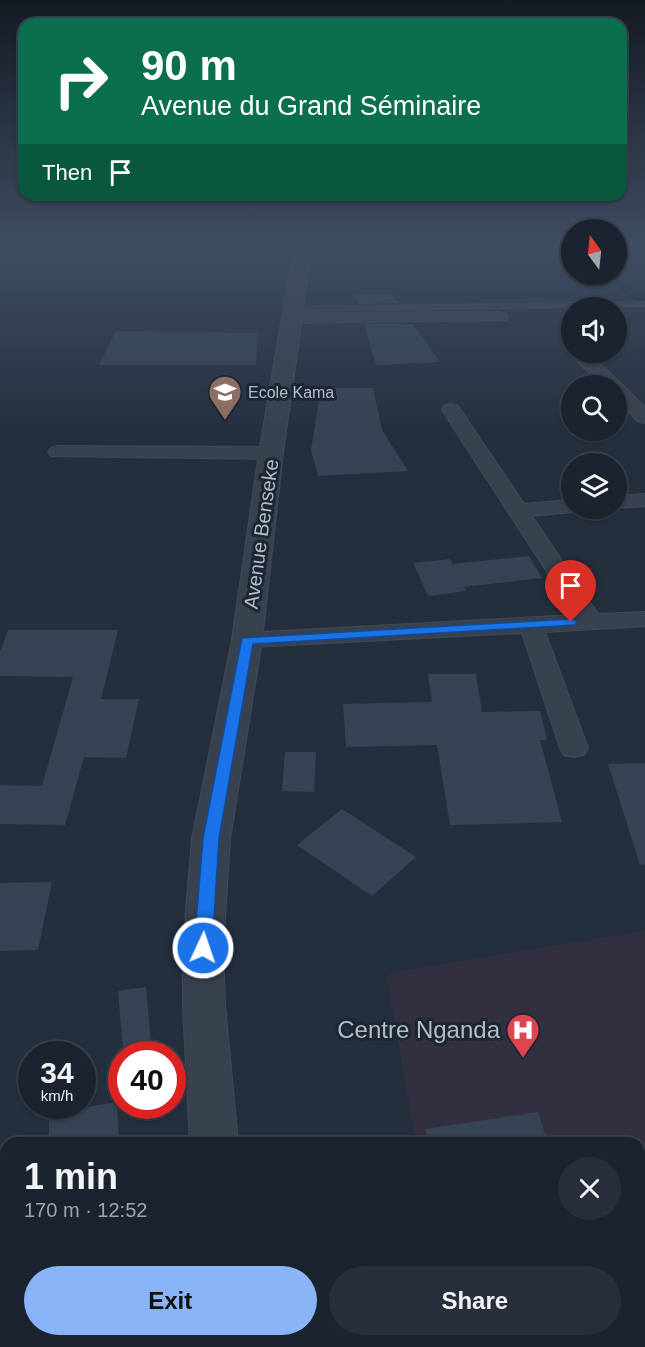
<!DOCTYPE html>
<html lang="en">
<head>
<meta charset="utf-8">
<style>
  body { margin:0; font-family:Arial,sans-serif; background:#282f3a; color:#f1f3f6; height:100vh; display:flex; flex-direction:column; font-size:22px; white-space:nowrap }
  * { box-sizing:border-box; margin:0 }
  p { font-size:20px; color:#a0a4aa }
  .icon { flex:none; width:33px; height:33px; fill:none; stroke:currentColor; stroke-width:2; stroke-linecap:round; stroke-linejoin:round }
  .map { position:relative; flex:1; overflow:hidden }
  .side { position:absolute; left:0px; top:1137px; width:645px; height:210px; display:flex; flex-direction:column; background:#1b232e; border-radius:18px 18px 0 0; box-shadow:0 2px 4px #0004,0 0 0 2px #39404a }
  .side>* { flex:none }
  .banner { position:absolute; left:18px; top:18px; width:609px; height:183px; border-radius:18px; box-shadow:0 2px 4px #0004,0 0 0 2px #39404a; background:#0b6e4f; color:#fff; overflow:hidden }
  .needle { width:39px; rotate:345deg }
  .tools { position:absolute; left:561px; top:219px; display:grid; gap:12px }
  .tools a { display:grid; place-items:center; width:66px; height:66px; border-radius:50%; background:#1b232e; box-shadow:0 2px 4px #0004,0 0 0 2px #39404a; font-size:30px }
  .speed { position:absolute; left:18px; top:1041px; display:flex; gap:12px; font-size:30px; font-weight:700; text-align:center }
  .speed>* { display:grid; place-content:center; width:78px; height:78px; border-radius:50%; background:#1b232e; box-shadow:0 2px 4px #0004,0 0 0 2px #39404a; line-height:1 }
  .speed small { font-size:15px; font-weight:400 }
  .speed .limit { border:9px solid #d22; background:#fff; color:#111 }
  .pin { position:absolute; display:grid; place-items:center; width:51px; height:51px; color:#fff; margin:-62px -26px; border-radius:50% 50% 50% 0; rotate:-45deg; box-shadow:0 0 6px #0007 }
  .pin .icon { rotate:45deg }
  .me { position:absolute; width:66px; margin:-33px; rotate:3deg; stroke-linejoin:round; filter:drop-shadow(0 0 4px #0008) }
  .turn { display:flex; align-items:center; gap:21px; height:126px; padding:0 24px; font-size:27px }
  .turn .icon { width:78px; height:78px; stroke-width:2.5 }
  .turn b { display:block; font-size:42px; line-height:51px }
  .then { display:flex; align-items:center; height:57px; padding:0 24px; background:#0003; gap:12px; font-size:22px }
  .round { display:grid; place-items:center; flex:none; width:63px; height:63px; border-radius:32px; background:#282f3a }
  .summary { display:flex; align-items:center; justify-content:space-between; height:102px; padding:0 24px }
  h1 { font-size:36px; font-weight:700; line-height:45px }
  .cta { display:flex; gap:12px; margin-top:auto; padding:12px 24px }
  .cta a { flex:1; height:69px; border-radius:36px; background:#8ab4f8; color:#111; font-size:24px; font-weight:700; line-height:69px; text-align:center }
  .cta a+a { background:#282f3a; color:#f1f3f6 }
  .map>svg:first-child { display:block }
  .medical { fill:#32303f }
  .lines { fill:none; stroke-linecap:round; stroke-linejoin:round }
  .stream { fill:#17263c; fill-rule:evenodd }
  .building { fill:#364354 }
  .service-casing { stroke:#414a57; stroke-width:2 }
  .minor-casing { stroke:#414a57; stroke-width:2 }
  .tertiary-casing { stroke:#414a57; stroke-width:2 }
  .service { fill:#38414e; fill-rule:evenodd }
  .minor { fill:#38414e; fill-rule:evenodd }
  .tertiary { fill:#38414e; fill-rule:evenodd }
  .route { fill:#1a73e8; stroke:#114b97; stroke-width:1.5 }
  .labels { text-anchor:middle; stroke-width:6; stroke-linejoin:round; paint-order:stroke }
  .far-poi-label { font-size:16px; fill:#b4bcc9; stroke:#1d2633; text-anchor:start }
  .street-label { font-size:20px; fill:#b4bcc9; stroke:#1d2633 }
  .near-poi-label { font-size:24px; fill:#b4bcc9; stroke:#1d2633; text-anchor:end }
</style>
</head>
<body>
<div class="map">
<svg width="645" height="1347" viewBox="0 0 645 1347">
  <rect width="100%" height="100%" fill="#242f3e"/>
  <!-- medical -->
  <path class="medical" d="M645 931V1347H452L451 1341H639V1143H416L386 974Z"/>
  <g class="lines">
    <!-- stream -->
    <path class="stream" d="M609 274H614L629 293 645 300V304L625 295Z"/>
  </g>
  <!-- building -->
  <path class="building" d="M392 294 399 303 358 304 355 295Z
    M364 324H413L440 362 376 365Z
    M116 331 258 333 256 365H99Z
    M321 388H373L382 430 408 471 318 476 311 450Z
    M529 556 542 578 464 587 466 591 428 596 413 563 450 559 452 564Z
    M8 630H118L101 699H139L126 758 84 757 65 825 0 824V785L42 786 73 677 0 676V652Z
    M428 674H476L482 712 540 711 547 740H540L562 822 450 825 437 745 346 747 343 704 432 702Z
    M285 752H316L314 792 282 791Z
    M645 763V864L640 865 608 764Z
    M342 809 416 857 372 896 297 845Z
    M52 882 38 950 0 951V883Z
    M146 987 151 1044 123 1049 118 991Z
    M117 1102 119 1143H49V1113Z
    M538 1112 548 1143H427L426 1129Z"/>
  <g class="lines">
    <!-- service casing -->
    <g class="service-casing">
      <path id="service" d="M645 302 644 306 294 311 290 309 294 307Z"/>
    </g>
    <!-- minor casing -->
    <g class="minor-casing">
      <path id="minor" d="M500 312 506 314 508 317 506 320 292 323 284 318 292 313Z
        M572 349V352H588L645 407V423L638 421 616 400V386H602L572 356 570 352Z
        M451 404 458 406 524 504 572 500V508H581L572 512 532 516 598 614 645 612V626L545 632 588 748 584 755 574 757 564 755 560 748 522 633 247 647 238 645 235 640 238 635 247 633 575 615 442 410 444 406Z
        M58 446 271 447 278 449 281 453 278 457 271 459 51 456 48 452 51 448Z
        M645 494V506L616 508V496Z"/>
    </g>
    <!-- tertiary casing -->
    <g class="tertiary-casing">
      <path id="tertiary" d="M294 247H312L283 453 262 640 230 839 223 948 225 1005 238 1143H190L183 1005V948L192 839 232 640 259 453Z
        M200 1341H254L255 1347H201Z"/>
    </g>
    <!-- service -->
    <use href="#service" class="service"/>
    <!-- minor -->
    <use href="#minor" class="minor"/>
    <!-- tertiary -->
    <use href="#tertiary" class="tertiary"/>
  </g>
  <!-- sky -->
  <linearGradient id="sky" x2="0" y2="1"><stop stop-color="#141a22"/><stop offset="0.57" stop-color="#3f4d63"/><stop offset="1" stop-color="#3f4d63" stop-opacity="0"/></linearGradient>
  <rect width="645" height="435" fill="url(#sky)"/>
  <!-- route -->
  <path class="route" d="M571 619 575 620 577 622 575 625 253 644 219 838 212 948 209 953 203 955 197 953 194 948 203 838 242 638Z"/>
  <!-- icons -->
  <defs>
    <g id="school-pin" transform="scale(1.725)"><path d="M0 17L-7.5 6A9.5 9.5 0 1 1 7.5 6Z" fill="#8d6e63" stroke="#1d2633"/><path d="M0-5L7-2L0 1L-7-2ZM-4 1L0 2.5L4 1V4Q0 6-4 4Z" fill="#fff"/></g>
    <g id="hospital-pin" transform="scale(1.725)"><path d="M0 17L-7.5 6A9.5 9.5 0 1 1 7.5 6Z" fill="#e0444e" stroke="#1d2633"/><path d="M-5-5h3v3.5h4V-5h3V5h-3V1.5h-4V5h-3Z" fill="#fff"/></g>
  </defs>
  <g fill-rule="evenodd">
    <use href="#school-pin" x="225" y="392"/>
    <use href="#hospital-pin" x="523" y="1030"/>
  </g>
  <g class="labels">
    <!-- far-poi labels -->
    <g class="far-poi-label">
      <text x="248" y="398">Ecole Kama</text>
    </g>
    <!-- street labels -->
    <g class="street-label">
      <text transform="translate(261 534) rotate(-82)" y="7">Avenue Benseke</text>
    </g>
    <!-- near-poi labels -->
    <g class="near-poi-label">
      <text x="500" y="1038">Centre Nganda</text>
    </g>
  </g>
</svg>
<div class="tools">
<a><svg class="needle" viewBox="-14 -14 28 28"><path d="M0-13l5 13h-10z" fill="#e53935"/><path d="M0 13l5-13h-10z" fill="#a0a4aa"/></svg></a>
<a><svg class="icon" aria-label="sound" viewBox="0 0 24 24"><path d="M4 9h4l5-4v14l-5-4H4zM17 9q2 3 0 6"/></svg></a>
<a><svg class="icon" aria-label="search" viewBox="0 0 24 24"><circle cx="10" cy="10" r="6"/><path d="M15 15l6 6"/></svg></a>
<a><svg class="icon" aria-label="layers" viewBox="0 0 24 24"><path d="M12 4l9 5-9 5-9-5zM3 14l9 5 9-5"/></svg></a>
</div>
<div class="speed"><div>34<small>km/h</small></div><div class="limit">40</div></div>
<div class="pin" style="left:571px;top:622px;background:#d93025"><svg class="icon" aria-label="arrive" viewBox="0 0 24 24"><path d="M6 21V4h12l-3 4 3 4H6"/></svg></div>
<svg class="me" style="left:203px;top:948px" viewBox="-20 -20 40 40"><circle r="17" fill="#1a73e8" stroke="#fff" stroke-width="3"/><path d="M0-11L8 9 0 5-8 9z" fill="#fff"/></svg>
<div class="banner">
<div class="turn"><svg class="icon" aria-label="right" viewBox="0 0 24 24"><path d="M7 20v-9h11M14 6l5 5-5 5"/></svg><div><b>90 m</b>Avenue du Grand Séminaire</div></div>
<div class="then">Then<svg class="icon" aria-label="arrive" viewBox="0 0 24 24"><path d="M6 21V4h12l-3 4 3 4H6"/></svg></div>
</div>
<section class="side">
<div class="summary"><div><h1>1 min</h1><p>170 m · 12:52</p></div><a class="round"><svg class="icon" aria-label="close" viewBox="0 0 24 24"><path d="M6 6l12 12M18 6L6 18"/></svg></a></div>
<div class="cta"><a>Exit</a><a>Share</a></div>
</section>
</div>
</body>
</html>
